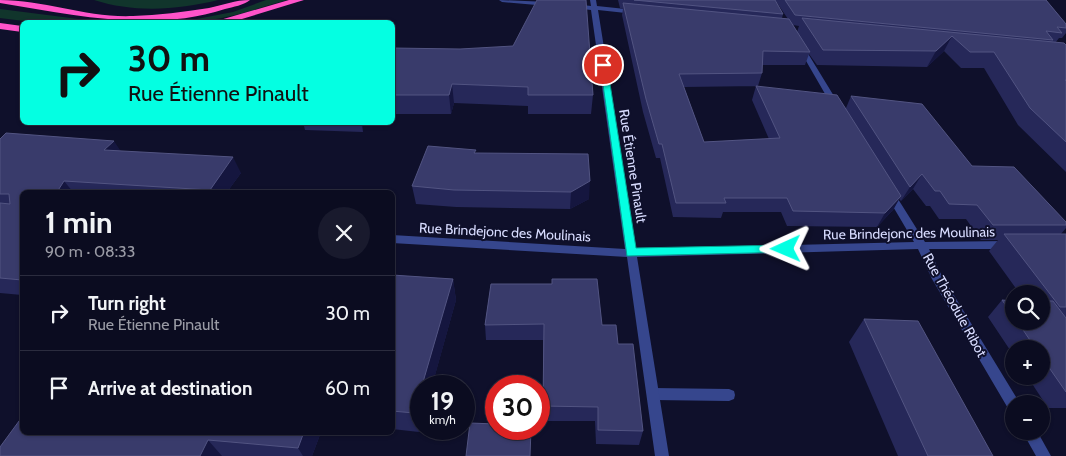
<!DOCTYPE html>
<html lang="en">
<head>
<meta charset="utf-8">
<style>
  body { margin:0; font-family:Cabin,sans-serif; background:#191a2d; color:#f1f3f6; height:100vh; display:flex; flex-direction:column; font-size:19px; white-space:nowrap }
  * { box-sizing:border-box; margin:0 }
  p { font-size:16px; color:#9a9ba5 }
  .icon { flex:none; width:28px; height:28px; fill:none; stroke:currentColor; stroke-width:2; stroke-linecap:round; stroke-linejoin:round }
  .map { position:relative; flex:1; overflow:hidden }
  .side { position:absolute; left:20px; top:190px; width:375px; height:245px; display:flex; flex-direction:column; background:#0b0c20; border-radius:8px; box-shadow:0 1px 4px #0004,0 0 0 1px #2b2c3e }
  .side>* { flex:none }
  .banner { position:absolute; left:20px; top:20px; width:375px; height:105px; border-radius:8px; box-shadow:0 1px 4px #0004,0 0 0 1px #2b2c3e; background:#04ffe2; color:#111; overflow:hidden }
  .fabs { position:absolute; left:1005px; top:285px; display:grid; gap:10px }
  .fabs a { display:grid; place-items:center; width:45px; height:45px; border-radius:50%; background:#0b0c20; box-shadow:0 1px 4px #0004,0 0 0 1px #2b2c3e; font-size:25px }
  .speed { position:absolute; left:410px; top:375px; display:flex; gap:10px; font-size:25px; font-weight:700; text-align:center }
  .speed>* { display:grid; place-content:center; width:65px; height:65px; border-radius:50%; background:#0b0c20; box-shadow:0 1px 4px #0004,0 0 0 1px #2b2c3e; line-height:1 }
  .speed small { font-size:12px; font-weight:400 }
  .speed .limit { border:8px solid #d22; background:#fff; color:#111 }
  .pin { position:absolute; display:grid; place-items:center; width:42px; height:42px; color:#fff; margin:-21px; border:2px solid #fff; border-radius:50%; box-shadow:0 1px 5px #0007 }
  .me { position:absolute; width:55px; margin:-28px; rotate:269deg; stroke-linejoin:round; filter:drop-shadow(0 0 4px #0008) }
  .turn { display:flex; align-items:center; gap:18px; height:105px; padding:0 25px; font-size:22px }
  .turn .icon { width:65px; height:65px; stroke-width:2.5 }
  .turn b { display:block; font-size:35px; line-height:42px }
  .round { display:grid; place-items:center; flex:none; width:52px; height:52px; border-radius:26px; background:#191a2d }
  .summary { display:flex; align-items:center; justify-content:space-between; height:85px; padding:0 25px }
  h1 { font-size:30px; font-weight:700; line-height:38px }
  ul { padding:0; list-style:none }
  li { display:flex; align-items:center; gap:15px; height:75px; padding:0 25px; border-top:1px solid #2b2c3e }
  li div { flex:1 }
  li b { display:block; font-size:19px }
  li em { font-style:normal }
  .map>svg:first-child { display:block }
  .green { fill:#11352c }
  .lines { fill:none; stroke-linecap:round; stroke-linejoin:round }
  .lane { fill:#36468d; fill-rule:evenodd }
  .street { fill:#36468d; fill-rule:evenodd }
  .highway { fill:#ff53ca; fill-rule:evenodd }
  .wall { fill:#262859; fill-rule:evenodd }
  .shaded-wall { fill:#15163f }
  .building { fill:#393b6b; stroke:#525482 }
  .route { fill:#04ffe2; stroke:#03a693 }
  .labels { text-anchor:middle; stroke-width:4; stroke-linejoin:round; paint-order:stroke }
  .street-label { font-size:14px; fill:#d8dcff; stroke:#0f102b }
</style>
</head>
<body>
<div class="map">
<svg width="1066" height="456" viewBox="0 0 1066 456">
  <rect width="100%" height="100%" fill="#0f102b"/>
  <!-- green -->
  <path class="green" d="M94 0H218C178 10 134 13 94 0Z
    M266 0H287C252 10 217 23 181 22L233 12Z
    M0 9 102 22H32L0 18Z"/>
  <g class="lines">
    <!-- lane -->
    <path class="lane" d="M653 388 729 389 734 391 735 395 734 399 729 401 653 400 648 398 647 394 648 390Z"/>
    <!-- street -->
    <path class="street" d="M499 0 548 2 551 4 548 6 502 2Z
      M590 0H596L597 6 635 10 638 12 635 14 598 10 636 249 914 242 885 193 887 191H893L925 242 1008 241 1012 242 1013 245 1012 248 1008 249H929L941 274 1019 402V404H1014V412L1009 410 932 279 918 249 637 257 669 456H655L627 257 392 243V235L625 249 591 10 574 8 571 6 574 4 591 6Z
      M799 46 804 47 840 106 839 108H833L832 106 798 47Z
      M1022 431H1037L1051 456H1036Z"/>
    <!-- highway -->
    <path class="highway" d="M0 0C44 0 88 18 133 16 158 15 184 12 209 8 223 5 235 0 250 0 244 5 233 7 225 9 151 33 74 15 0 3Z
      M289 0H304L232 22H218L220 20Z
      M0 23 22 26V32L0 29Z"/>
  </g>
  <!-- wall -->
  <path class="wall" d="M618 0H775L783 14 782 18 788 19 775 0H1046L1066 24V33L1062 38H1059L1056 42 1066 45V172L1018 125 984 68H961L944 51 927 67 817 65 809 54 805 65H762V73L758 86 684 87 704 142 769 139 752 100 756 86 846 108 851 96 972 166 1066 222V228L1061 234H1066V408H1048L1027 376H1041V349H1014V356L988 317 1002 300 1014 301V321H1041V294H1020L989 251 998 240H981L966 219H939L930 206H926L913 189 901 201 899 199 893 210 877 227 787 226 781 212H723L721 218 673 217 660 158H656L643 112 622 15 623 9 620 8ZM793 25 799 26 797 32Z
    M392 48 593 95 591 114H528V106L454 103 451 114H392Z
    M303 122H363V132L305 130Z
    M0 139 120 151 241 173 227 192H22V295L0 293Z
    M476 153 589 199 570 209 456 207 416 204 412 186Z
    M392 275 453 279 456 300 419 432 392 429Z
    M491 284 602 325 618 344 643 431 639 445 596 444 595 421H543V340H486L485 325Z
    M864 319 993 456H898L849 342Z
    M22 417 321 432 312 456H0Z"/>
  <!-- shaded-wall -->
  <path class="shaded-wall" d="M952 36 944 51 927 67 936 51Z
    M452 84 454 103 451 114 449 95Z
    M361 122H363V132Z
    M114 141 124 156 104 150Z
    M233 157 241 173 227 192H211L210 190Z
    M922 174 913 189 901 201 910 187Z
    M64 181 73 192H57Z
    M590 181 589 199 570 209 571 192Z
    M901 196 893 210 877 227 885 213Z
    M453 279 456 300 432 386H422Z
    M421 388V424L419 432 414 413Z
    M304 432H321L312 456H303L298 448Z
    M208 440 222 456H200Z"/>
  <!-- building -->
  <path class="building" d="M537 0H586L593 95H528V87L452 84 449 95H392V48L460 49 513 46Z
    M634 0H775L783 14Z
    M785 0H1046L1066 24V28L1057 27 1062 33 1046 31 1053 40 795 15Z
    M623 3 789 19 810 52 763 51 762 73 679 74 704 142 780 138 756 86 837 95 901 196 885 213 793 211 787 198H724L726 203H676L662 144H659L646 99Z
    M802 18 1064 43 1066 45V80H1065L1066 81V142L1030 108 994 52H970L952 36 936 51 823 50Z
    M851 96 922 104 972 166 1014 167 1066 222V225H993L977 205 949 204 940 191H935L922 174 910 187Z
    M6 133 114 141 104 150 233 157 210 190 64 181 57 192H22V280L0 278V203L10 204 9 194H0V139Z
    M428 146 476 150 474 153 588 154 590 181 571 192 454 190 412 186Z
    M1004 234H1066V307H1060Z
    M392 275 453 279 414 413 392 411Z
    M552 279H597L602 325H616L618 344H633L643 431 598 430V407L543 406 544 324 485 325 491 284H552Z
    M1002 300 1014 301V317Z
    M1041 301H1053L1066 318V392L1041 356V349H1036L1017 321H1041Z
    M864 319 918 321 993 456H928Z
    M22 417V432H304L298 448 208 440 200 456H0V447Z
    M470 423 496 424V429H531L530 456H466Z"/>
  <!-- route -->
  <path class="route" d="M600 63 607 65 636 248 786 245 791 246 792 249 791 252 627 256Z"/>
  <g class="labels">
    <!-- street labels -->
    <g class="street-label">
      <text transform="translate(633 166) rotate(81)" y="5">Rue Étienne Pinault</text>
      <text transform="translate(505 232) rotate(3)" y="5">Rue Brindejonc des Moulinais</text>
      <text transform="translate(909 233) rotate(-1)" y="5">Rue Brindejonc des Moulinais</text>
      <text transform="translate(955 305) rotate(61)" y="5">Rue Théodule Ribot</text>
    </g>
  </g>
</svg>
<div class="fabs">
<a><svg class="icon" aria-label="search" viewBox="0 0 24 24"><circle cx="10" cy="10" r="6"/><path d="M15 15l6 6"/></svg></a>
<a>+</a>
<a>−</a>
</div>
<div class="speed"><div>19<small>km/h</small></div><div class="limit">30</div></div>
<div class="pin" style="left:603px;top:65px;background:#d93025"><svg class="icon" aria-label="arrive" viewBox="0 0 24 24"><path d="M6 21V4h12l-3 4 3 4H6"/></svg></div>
<svg class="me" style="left:786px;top:249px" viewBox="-20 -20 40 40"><path d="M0-17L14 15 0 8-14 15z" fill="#04ffe2" stroke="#fff" stroke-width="4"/></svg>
<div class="banner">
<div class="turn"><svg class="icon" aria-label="right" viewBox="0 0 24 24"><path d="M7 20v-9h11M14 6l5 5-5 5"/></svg><div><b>30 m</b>Rue Étienne Pinault</div></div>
</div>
<section class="side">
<div class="summary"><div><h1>1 min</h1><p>90 m · 08:33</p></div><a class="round"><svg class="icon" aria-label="close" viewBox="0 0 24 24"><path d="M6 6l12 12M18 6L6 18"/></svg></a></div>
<ul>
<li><svg class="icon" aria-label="right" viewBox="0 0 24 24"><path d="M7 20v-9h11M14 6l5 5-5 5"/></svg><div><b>Turn right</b><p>Rue Étienne Pinault</p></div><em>30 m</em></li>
<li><svg class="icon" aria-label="arrive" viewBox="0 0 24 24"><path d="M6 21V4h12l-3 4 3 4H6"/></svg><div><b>Arrive at destination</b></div><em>60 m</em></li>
</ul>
</section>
</div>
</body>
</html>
